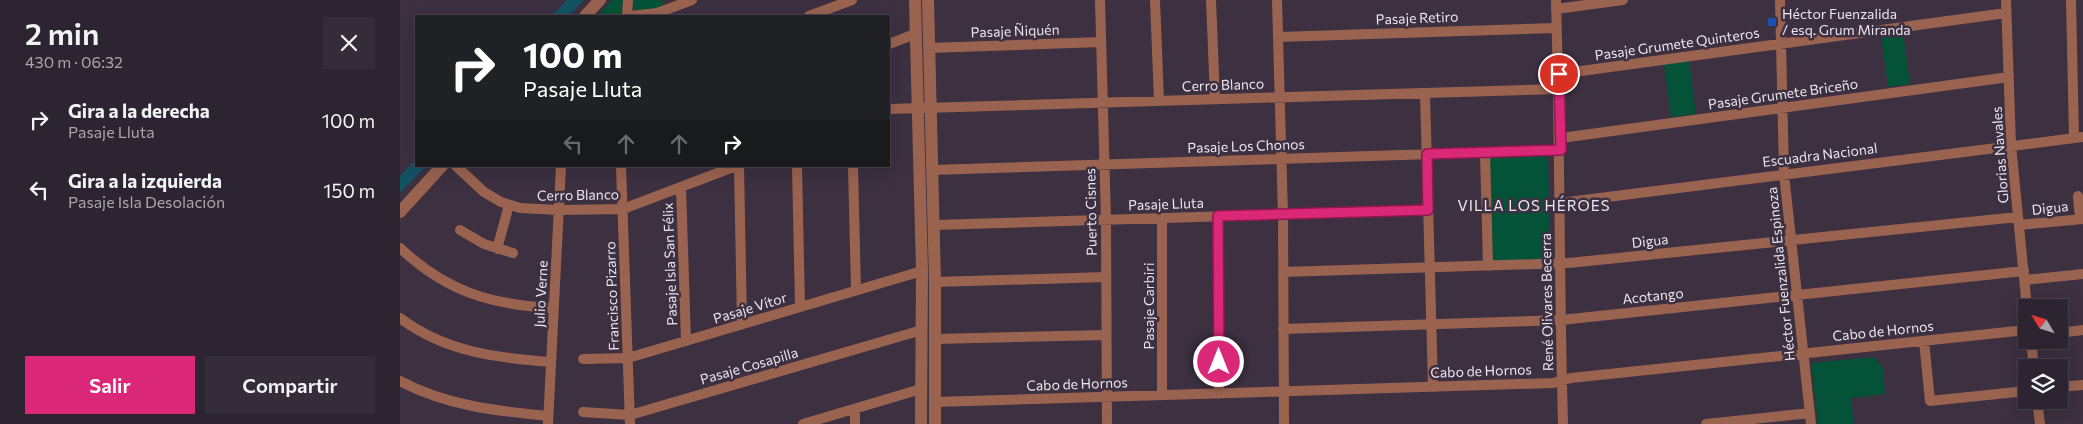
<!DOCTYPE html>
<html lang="es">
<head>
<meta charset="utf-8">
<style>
  body { margin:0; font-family:Commissioner,sans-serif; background:#352c39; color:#f1f3f6; height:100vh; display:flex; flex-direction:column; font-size:19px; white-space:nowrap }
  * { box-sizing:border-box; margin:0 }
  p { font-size:16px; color:#a7a4ab }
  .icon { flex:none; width:28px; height:28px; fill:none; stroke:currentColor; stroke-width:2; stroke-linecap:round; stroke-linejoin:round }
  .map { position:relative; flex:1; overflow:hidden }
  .drawer { display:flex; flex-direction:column; background:#2d2431; width:400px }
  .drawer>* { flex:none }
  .banner { position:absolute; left:15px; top:15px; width:475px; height:152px; border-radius:0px; box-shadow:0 5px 20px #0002,0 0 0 1px #48414d; background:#202124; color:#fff; overflow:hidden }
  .needle { width:32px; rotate:308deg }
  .tools { position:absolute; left:1618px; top:299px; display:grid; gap:10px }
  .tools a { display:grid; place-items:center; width:50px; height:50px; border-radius:0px; background:#2d2431; box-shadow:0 5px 20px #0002,0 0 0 1px #48414d; font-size:25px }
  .pin { position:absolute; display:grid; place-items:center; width:42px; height:42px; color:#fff; margin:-21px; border:2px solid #fff; border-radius:50%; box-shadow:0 1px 5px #0007 }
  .me { position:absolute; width:55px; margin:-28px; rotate:0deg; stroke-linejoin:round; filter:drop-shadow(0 0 4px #0008) }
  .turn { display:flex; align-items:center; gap:18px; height:105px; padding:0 25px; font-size:22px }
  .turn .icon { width:65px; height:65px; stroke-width:2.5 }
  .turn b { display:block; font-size:35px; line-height:42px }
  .lanes { display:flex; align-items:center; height:48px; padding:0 25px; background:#0003; justify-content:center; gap:25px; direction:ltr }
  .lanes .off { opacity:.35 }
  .round { display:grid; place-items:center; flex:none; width:52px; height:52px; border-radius:0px; background:#352c39 }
  .head { display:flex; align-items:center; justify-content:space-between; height:85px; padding:0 25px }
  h1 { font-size:30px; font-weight:600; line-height:38px }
  .action { display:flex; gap:10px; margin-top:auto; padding:10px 25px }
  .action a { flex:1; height:58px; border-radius:0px; background:#db2777; color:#fff; font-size:20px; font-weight:600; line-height:58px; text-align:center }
  .action a+a { background:#352c39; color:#f1f3f6 }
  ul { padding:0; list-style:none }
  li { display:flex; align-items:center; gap:15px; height:70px; padding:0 25px }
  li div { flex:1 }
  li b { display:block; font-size:19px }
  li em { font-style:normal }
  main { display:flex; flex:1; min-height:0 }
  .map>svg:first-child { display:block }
  .green { fill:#045237 }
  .water { fill:#135364 }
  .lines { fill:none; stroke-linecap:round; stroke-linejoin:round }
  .minor { stroke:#9a6350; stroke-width:10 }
  .tertiary { stroke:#9a6350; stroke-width:12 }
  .route-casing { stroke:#8e194d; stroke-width:12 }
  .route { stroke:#db2777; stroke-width:9 }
  .transit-dot { fill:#1a4fb4; stroke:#3c3041; stroke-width:2 }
  .labels { text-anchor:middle; stroke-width:5; stroke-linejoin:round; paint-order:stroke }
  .poi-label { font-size:14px; fill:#ebe3ee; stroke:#3c3041; text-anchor:start }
  .street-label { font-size:14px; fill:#ebe3ee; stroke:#3c3041 }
  .neighbourhood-label { font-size:15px; letter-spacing:1px; fill:#ebe3ee; stroke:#3c3041 }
</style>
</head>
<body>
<main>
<section class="drawer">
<div class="head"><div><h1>2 min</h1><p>430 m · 06:32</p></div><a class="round"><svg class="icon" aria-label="close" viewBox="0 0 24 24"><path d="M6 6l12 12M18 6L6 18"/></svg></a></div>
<ul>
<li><svg class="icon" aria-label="right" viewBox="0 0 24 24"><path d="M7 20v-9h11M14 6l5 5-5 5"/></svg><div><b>Gira a la derecha</b><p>Pasaje Lluta</p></div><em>100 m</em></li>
<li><svg class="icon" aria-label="left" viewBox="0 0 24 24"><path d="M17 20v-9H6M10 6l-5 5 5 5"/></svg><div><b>Gira a la izquierda</b><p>Pasaje Isla Desolación</p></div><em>150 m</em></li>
</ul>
<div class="action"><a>Salir</a><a>Compartir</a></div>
</section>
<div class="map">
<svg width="1683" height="424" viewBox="0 0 1683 424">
  <rect width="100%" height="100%" fill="#3c3041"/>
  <!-- green -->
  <path class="green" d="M212 0H223L221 16 199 14Z
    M233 0H262L264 6 250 10H233Z
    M1503 32 1510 84 1488 87 1481 35Z
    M1289 60 1296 114 1271 117 1264 64Z
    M1091 155H1148L1150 258 1094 262 1091 259 1088 158Z
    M1474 357 1483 368 1485 394 1451 398 1454 424H1418L1411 363Z"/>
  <!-- water -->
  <path class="water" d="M167 0H184L169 16H151Z
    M16 159V166H26L0 193V176Z"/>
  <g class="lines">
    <!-- minor -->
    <path class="minor" d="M700 0 706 220 707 424
      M755 0 759 101
      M811 0 815 99
      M877 0 883 215 884 424
      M1156 0C1160 141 1159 283 1163 424
      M1380 0 1384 174 1411 424
      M1606 0 1611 145 1627 308
      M1671 0 1674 138
      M1156 9 1223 0
      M227 16 228 0
      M231 16 257 13 292 0
      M409 16 452 0
      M878 37 1157 28
      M489 44 515 34
      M529 48 701 42
      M1159 74 1606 13
      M1025 93 1033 387
      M489 109 1159 89
      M1161 138 1609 77
      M1085 152 1088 266
      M56 166 84 192 101 202 120 208 159 210 223 209 336 166
      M221 166 230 424
      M339 166 342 324
      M397 166 400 307
      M453 166 456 290
      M532 170 1161 150
      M281 187 286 341
      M1678 196 1680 219
      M1160 203 1683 137
      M818 216 819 394
      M762 218V395
      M534 225 1028 210
      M1619 225 1683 219
      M60 230 84 244 113 253
      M0 248C47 292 91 305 154 308
      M97 249 109 205
      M883 272 1169 263 1618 217
      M1625 280 1683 274
      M535 282 706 277
      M0 318C45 352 97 358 151 362
      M883 329 1161 320 1624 271
      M1659 333 1683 330
      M535 339 706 335
      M1631 340 1634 368
      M1524 341 1530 401 1626 391
      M183 359 228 358 522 271
      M0 381C47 406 97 411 148 416
      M1659 387 1683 385
      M1637 400 1640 424
      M535 402 1153 383 1171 378 1626 330
      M455 409V424
      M183 412 230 415 522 330
      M148 424 161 166
      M403 424 521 389
      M1306 424 1410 413"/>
    <!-- tertiary -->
    <path class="tertiary" d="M515 0 522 271 521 424
      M528 0 535 282V424
      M185 16 200 0
      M0 212 42 166"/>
  </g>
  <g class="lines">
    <!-- route casing -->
    <g class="route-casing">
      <path id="route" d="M819 362 818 216 1028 210 1027 154 1161 150 1159 74"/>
    </g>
    <!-- route -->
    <use href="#route" class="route"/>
  </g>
  <!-- markers -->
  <rect class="transit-dot" x="1367" y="17" width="10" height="10" rx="2.5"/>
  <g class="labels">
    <!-- poi labels -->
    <g class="poi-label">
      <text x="1382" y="19">Héctor Fuenzalida<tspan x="1382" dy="16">/ esq. Grum Miranda</tspan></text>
    </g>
    <!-- street labels -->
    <g class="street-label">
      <text transform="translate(1017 18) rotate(-2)" y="5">Pasaje Retiro</text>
      <text transform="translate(615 31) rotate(-2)" y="5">Pasaje Ñiquén</text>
      <text transform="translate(1277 44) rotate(-8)" y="5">Pasaje Grumete Quinteros</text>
      <text transform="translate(823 85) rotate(-2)" y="5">Cerro Blanco</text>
      <text transform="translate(1383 94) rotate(-8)" y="5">Pasaje Grumete Briceño</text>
      <text transform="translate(846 146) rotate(-2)" y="5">Pasaje Los Chonos</text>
      <text transform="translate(1420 155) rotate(-7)" y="5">Escuadra Nacional</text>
      <text transform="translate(1600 155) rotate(-94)" y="5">Glorias Navales</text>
      <text transform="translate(178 195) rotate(-1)" y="5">Cerro Blanco</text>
      <text transform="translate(766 204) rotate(-2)" y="5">Pasaje Lluta</text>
      <text transform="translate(1650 208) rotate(-6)" y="5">Digua</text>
      <text transform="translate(691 212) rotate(-91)" y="5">Puerto Cisnes</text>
      <text transform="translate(1250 241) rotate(-6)" y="5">Digua</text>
      <text transform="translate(270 264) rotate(-92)" y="5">Pasaje Isla San Félix</text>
      <text transform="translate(1381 274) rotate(-96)" y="5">Héctor Fuenzalida Espinoza</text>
      <text transform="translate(141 294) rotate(-87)" y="5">Julio Verne</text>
      <text transform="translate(212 296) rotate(-92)" y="5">Francisco Pizarro</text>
      <text transform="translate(1253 296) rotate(-6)" y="5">Acotango</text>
      <text transform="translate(1147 302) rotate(-91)" y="5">René Olivares Becerra</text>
      <text transform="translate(749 306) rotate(-90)" y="5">Pasaje Carbiri</text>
      <text transform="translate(350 308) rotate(-17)" y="5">Pasaje Vítor</text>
      <text transform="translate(1483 331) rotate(-6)" y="5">Cabo de Hornos</text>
      <text transform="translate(349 366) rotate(-16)" y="5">Pasaje Cosapilla</text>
      <text transform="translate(1081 371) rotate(-2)" y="5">Cabo de Hornos</text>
      <text transform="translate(677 384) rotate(-2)" y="5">Cabo de Hornos</text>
    </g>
    <!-- neighbourhood labels -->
    <g class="neighbourhood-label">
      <text x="1134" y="211">VILLA LOS HÉROES</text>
    </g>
  </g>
</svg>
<div class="tools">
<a><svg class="needle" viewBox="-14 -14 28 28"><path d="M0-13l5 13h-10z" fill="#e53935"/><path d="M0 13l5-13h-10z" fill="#a7a4ab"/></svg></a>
<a><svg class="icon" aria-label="layers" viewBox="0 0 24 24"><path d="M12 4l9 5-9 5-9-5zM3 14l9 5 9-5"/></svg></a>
</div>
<div class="pin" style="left:1159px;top:74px;background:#d93025"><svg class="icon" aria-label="arrive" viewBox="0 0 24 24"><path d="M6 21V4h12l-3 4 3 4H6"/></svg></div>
<svg class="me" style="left:819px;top:362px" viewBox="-20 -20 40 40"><circle r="17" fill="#db2777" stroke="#fff" stroke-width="3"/><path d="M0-11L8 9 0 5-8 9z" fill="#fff"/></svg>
<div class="banner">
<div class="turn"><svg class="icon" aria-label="right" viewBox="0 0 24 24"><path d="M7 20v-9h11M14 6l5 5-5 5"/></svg><div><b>100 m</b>Pasaje Lluta</div></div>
<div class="lanes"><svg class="icon off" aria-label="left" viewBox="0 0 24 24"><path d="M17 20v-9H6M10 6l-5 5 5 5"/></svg><svg class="icon off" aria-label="ahead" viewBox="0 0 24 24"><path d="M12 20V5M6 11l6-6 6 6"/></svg><svg class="icon off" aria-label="ahead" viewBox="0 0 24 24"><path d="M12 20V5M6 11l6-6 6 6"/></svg><svg class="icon" aria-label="right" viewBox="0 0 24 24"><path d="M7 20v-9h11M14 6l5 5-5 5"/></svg></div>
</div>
</div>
</main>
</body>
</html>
